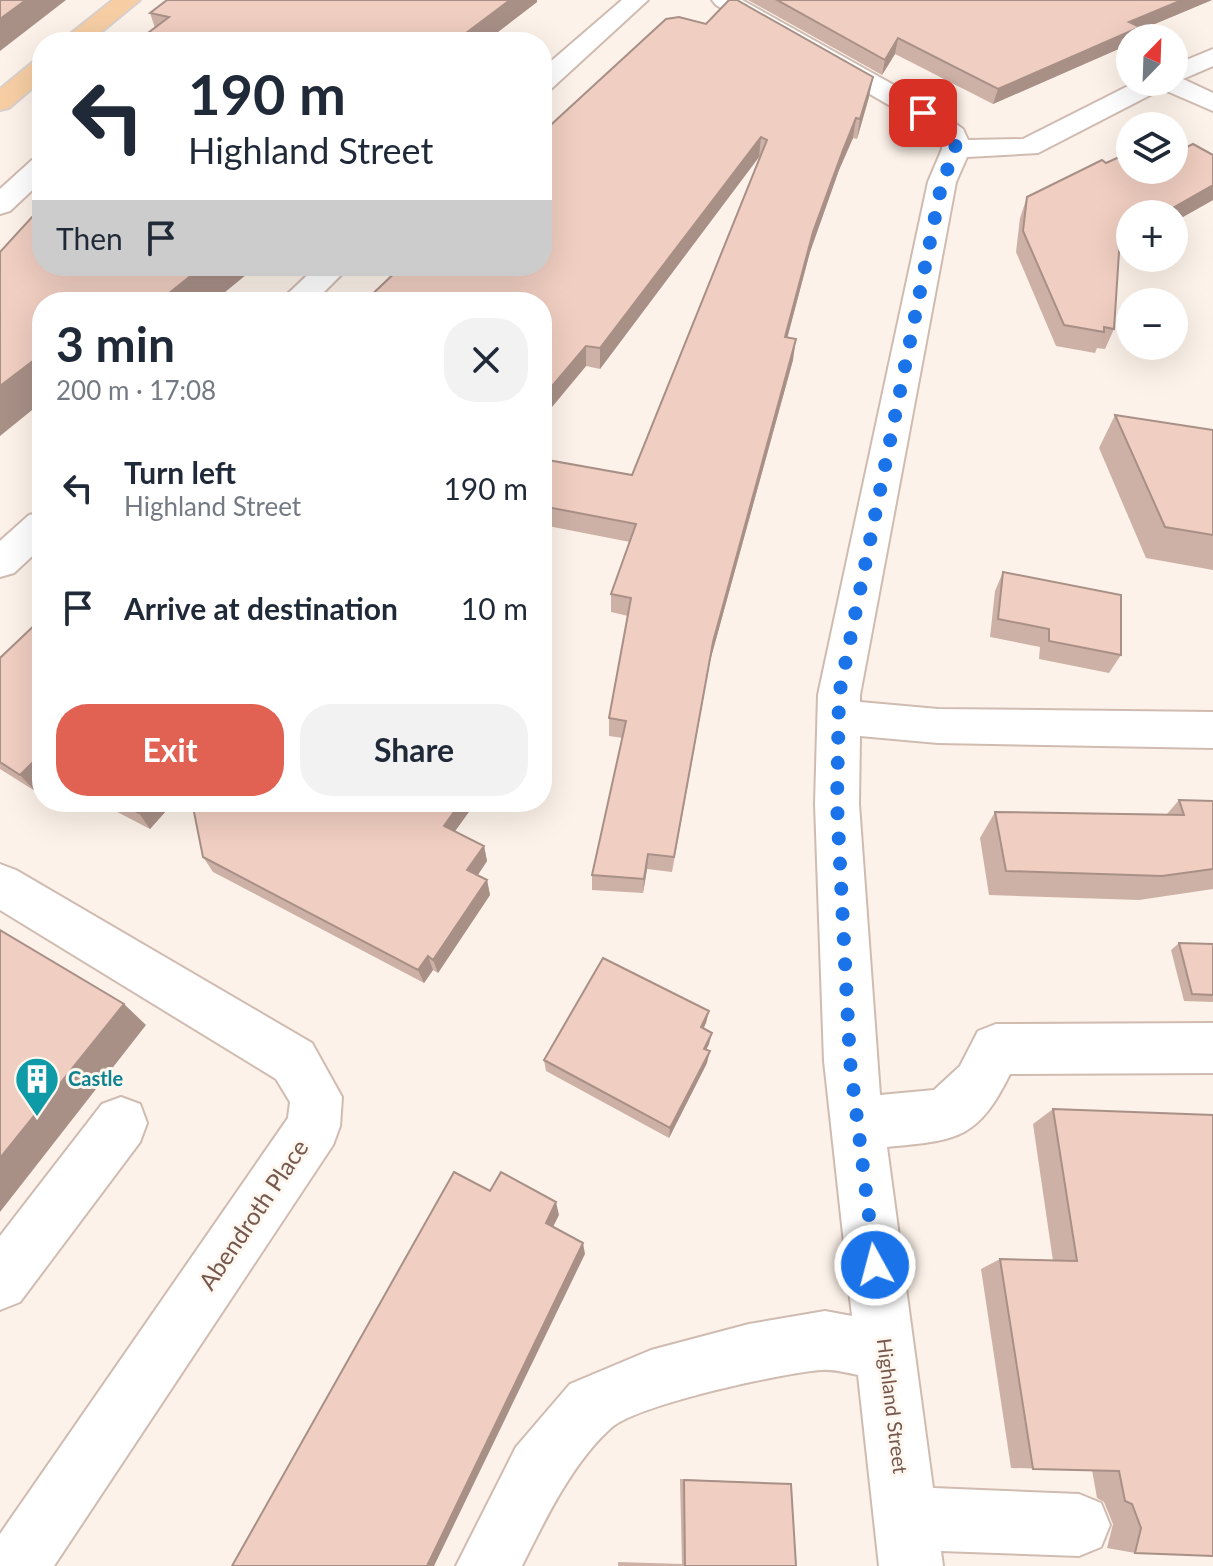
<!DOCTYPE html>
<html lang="en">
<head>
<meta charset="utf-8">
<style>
  body { margin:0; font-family:Lato,sans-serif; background:#f2f2f3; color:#1f2937; height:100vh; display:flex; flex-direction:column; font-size:30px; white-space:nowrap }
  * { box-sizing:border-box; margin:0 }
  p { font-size:26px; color:#747a83 }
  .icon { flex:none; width:44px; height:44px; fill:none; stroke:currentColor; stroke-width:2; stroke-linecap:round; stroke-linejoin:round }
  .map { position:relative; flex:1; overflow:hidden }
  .drawer { position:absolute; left:32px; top:292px; width:520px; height:520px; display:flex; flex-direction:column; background:#fff; border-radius:32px; box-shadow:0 8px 32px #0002 }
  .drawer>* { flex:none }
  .hud { position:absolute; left:32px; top:32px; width:520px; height:244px; border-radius:32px; box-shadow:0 8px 32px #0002; background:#fff; color:#1f2937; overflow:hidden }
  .needle { width:52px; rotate:23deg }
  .fabs { position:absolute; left:1116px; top:24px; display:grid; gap:16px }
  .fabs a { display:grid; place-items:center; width:72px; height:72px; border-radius:50%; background:#fff; box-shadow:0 8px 32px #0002; font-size:40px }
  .pin { position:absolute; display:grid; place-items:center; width:68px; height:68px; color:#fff; margin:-34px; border-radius:16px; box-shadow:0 4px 12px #0006 }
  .me { position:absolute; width:88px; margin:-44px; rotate:353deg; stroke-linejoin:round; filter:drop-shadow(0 0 6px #0008) }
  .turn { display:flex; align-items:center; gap:28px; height:168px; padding:0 24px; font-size:36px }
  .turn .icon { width:104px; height:104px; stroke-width:2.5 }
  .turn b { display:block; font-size:56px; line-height:68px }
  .then { display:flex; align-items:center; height:76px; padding:0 24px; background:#0003; gap:16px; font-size:30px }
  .round { display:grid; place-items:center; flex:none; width:84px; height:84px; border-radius:32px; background:#f2f2f3 }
  .overview { display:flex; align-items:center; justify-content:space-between; height:136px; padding:0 24px }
  h1 { font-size:48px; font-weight:700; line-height:60px }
  .primary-button { display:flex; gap:16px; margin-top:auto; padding:16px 24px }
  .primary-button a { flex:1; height:92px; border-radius:32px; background:#e16153; color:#fff; font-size:32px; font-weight:700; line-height:92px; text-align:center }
  .primary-button a+a { background:#f2f2f3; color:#1f2937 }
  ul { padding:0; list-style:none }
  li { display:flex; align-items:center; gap:24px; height:120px; padding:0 24px }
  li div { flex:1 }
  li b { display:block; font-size:30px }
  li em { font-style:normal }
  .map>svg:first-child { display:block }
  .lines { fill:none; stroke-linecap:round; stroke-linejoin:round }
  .minor-casing { stroke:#d0bbb1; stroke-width:4 }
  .major-casing { stroke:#d9d0cd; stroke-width:4 }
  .minor { fill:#fff; fill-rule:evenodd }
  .major { fill:#f7cea4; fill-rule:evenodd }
  .wall { fill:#ceb1a6 }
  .shaded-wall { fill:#a89087 }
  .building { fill:#f0cec1; stroke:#a89087; stroke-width:2 }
  .route { stroke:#1a73e8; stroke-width:14; stroke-dasharray:0 25.2 }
  .labels { text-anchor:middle; stroke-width:6; stroke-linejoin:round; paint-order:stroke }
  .culture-label { font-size:20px; font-weight:bold; fill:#0d838f; stroke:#fef7ef; text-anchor:start }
  .street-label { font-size:20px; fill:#76574d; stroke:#fef7ef }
  .near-street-label { font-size:24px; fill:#76574d; stroke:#fef7ef }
</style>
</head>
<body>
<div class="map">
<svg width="1213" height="1566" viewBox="0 0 1213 1566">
  <rect width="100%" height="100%" fill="#fcf2e9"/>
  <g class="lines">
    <!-- minor casing -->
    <g class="minor-casing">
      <path id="minor" d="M622 0H648L551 89 542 91V69Z
        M712 0H742L933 107 963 129 968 140 1023 139 1136 82H1174V65L1213 49V66L1183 79 1213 93V111L1162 89 1038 153 967 157 956 182 860 695V702L938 709 1213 712V748L938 743 860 736 859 804 880 1095 934 1090 960 1066 978 1031 996 1024 1213 1023V1073L1010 1074C977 1141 956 1140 887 1147L933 1488 1079 1494 1101 1503 1110 1525 1101 1547 1079 1556 941 1551 943 1566H879L858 1375C847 1373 834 1369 822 1370 785 1372 636 1405 611 1428 572 1463 545 1520 522 1566H456L516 1447 570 1384 651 1350 749 1324 825 1311 852 1316 824 1061 815 804 818 695 928 182 942 149 940 138 913 119 716 5Z
        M42 158V181L10 211 0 214V189L32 160Z
        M317 266H350L314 302H279Z
        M42 512V547L14 573 0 577V541L29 515Z
        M0 864 16 870 312 1043 342 1097 340 1126 333 1145 54 1566H0V1534L288 1118 290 1102 276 1079 0 910Z
        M121 1097 140 1104 147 1123 140 1142 20 1302 0 1310V1236L102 1104Z"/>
    </g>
    <!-- major casing -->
    <g class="major-casing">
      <path id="major" d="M113 0H140L89 42H60Z
        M42 59V80L9 108 0 110V89L33 62Z"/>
    </g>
    <!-- minor -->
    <use href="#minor" class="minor"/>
    <!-- major -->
    <use href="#major" class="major"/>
  </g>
  <!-- wall -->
  <path class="wall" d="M748 0H1212L1138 31 1130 38V44L993 104 895 54 882 75Z
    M537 2 485 42H136L155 28 150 13Z
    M869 97 857 139 853 138 839 170 810 252 787 338 793 360 710 661 672 872 647 869 643 893 592 890V875L623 738 609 736V718L628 616 611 612V594L630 542 548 526 542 539V459L632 475 760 158 759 157 600 369 586 366 542 419V133Z
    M1185 148 1213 155V200L1174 222V214H1130V247L1119 253 1114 329 1105 349 1097 348 1095 353 1056 346 1016 252 1020 218 1027 197 1106 163Z
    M1115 415 1213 430V570L1146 558 1099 448Z
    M1003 572 1121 655 1109 673 1039 659 1040 647 990 637 995 591Z
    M42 618V784L35 791 0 769V658Z
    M1179 800 1213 801V889L1139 900 989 895 980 838 995 812 1167 814Z
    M98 802H174L150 829Z
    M192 802H476L455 831 484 846 487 861 478 875 487 880 490 895 438 973 433 970 424 983 213 872 203 857Z
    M1179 943 1213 944V1002L1184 1001 1171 950Z
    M709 1011 704 1028 709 1044 706 1050 707 1063 669 1138 546 1071 544 1060Z
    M1053 1109 1213 1556 1135 1553 1107 1548 1113 1524 1104 1502 1097 1498 1092 1470 1011 1468 981 1269 1000 1259 1053 1261 1033 1124Z
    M680 1479 791 1484 796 1566H618V1562L682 1564Z"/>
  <!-- shaded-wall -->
  <path class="shaded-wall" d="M26 0H66L0 51V19Z
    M510 0H537V2L485 42H454Z
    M1182 0H1212L1138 31 1136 38H1130V44L993 104 998 89 1129 22Z
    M898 38 895 54 882 75 885 60Z
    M873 77 869 97 857 139 860 119Z
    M856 118 853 138 839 170 810 252 782 358 785 337 813 232 843 150Z
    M761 137 759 157 600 369V348Z
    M1213 185V200L1174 222V214H1162Z
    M1130 232V247L1111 258 1120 237Z
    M203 266H257L213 302H158Z
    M796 339 793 360 710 661 672 872 713 642Z
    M586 346V366L542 419V398Z
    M42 354V402L0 436V386Z
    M547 507 548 526 542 539V517Z
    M35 760 42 768V784L35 791 20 775Z
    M149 802H174L150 829 139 813Z
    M461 802H476L448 841 444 826Z
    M484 846 487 861 471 885 467 870Z
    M648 854 647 869 643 893 644 879Z
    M487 880 490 895 438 973 433 960Z
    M428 956 433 970 424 983 418 970Z
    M124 1004 146 1025 0 1212V1158Z
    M709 1011 706 1023 698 1039 701 1027Z
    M712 1033 709 1044 701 1060 704 1049Z
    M710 1051 707 1063 669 1138 670 1128Z
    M556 1202 559 1215 549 1235 546 1223Z
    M583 1243 585 1254 434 1566H427Z"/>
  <!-- building -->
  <path class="building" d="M0 0H26L0 19Z
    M167 0H510L454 42H136L169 17 150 13Z
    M729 0H737L873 77 860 119 856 118 843 150 813 232 785 337 796 339 713 642 674 857 648 854 644 879 592 875 626 721 609 718 631 598 611 594 636 524 547 507 542 517V459L632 475 767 140 761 137 600 348 586 346 542 398V302H364L402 266H542V133L666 19 679 17 706 24Z
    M777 0H1182L1129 22 1140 27 998 89 898 38 885 60Z
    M1174 143 1185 148 1193 144 1213 155V185L1162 214H1130V232L1120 237 1114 329 1104 327V332L1064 325 1023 231 1027 197 1102 160 1106 163 1130 152V170H1174Z
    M32 217 42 219V266H203L158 302H120L112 299 109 302H42V354L0 386V252Z
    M1115 415 1213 430V535L1165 527Z
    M1003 572 1121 595V655L1049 641V629L998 619Z
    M42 618V763L35 760 20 775 0 762V658Z
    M1179 800 1213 801V869L1162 876 1006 871 995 812 1184 815Z
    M117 802H149L139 813Z
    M192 802H461L444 826 484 846 467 870 487 880 433 960 428 956 418 970 203 857Z
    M0 930 124 1004 0 1158Z
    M1179 943 1213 944V995L1192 994Z
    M603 958 709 1011 701 1027 712 1033 704 1049 710 1051 670 1128 544 1060Z
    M1053 1109 1213 1115V1556L1135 1553 1141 1528 1132 1504 1125 1501 1119 1471 1033 1469 1000 1259 1077 1261Z
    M454 1172 490 1191 501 1172 556 1202 546 1223 583 1243 427 1566H232Z
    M684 1480 791 1484 796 1566H685Z"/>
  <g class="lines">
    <!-- route -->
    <path class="route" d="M875 1265 850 1061 837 804 839 695 942 182 956 149 953 135 923 113"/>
  </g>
  <!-- icons -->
  <defs>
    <g id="building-pin" transform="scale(2.3)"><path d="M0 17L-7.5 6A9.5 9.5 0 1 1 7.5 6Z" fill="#0f9aa8" stroke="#fef7ef"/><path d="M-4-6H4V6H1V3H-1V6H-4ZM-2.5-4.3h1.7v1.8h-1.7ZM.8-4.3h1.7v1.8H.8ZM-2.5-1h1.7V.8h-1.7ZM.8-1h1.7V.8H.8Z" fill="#fff"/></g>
  </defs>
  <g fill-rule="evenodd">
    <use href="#building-pin" x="37" y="1079"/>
  </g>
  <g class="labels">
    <!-- culture labels -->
    <g class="culture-label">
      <text x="68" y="1086">Castle</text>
    </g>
    <!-- street labels -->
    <g class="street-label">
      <text transform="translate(892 1406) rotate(83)" y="7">Highland Street</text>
    </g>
    <!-- near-street labels -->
    <g class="near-street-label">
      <text transform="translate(254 1215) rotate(-56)" y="8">Abendroth Place</text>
    </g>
  </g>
</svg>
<div class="fabs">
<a><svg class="needle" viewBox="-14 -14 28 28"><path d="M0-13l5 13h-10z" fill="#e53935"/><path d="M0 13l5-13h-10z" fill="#747a83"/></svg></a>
<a><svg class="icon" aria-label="layers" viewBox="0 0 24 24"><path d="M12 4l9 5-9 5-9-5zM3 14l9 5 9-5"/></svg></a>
<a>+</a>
<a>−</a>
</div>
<div class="pin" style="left:923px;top:113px;background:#d93025"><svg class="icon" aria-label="arrive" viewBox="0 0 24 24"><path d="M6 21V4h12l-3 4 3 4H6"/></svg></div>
<svg class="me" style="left:875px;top:1265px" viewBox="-20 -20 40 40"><circle r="17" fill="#1a73e8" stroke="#fff" stroke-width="3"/><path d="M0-11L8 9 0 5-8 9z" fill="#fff"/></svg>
<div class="hud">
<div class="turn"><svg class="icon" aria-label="left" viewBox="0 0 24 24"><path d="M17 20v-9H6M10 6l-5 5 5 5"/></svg><div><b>190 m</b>Highland Street</div></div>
<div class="then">Then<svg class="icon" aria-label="arrive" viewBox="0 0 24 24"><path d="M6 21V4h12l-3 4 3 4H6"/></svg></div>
</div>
<section class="drawer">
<div class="overview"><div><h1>3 min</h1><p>200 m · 17:08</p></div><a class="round"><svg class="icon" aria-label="close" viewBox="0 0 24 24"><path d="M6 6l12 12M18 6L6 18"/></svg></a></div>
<ul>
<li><svg class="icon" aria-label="left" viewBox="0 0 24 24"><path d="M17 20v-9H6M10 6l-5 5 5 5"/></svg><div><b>Turn left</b><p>Highland Street</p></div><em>190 m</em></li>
<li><svg class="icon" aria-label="arrive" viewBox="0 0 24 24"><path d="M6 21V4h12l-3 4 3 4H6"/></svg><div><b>Arrive at destination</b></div><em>10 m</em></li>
</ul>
<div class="primary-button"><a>Exit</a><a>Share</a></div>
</section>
</div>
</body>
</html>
